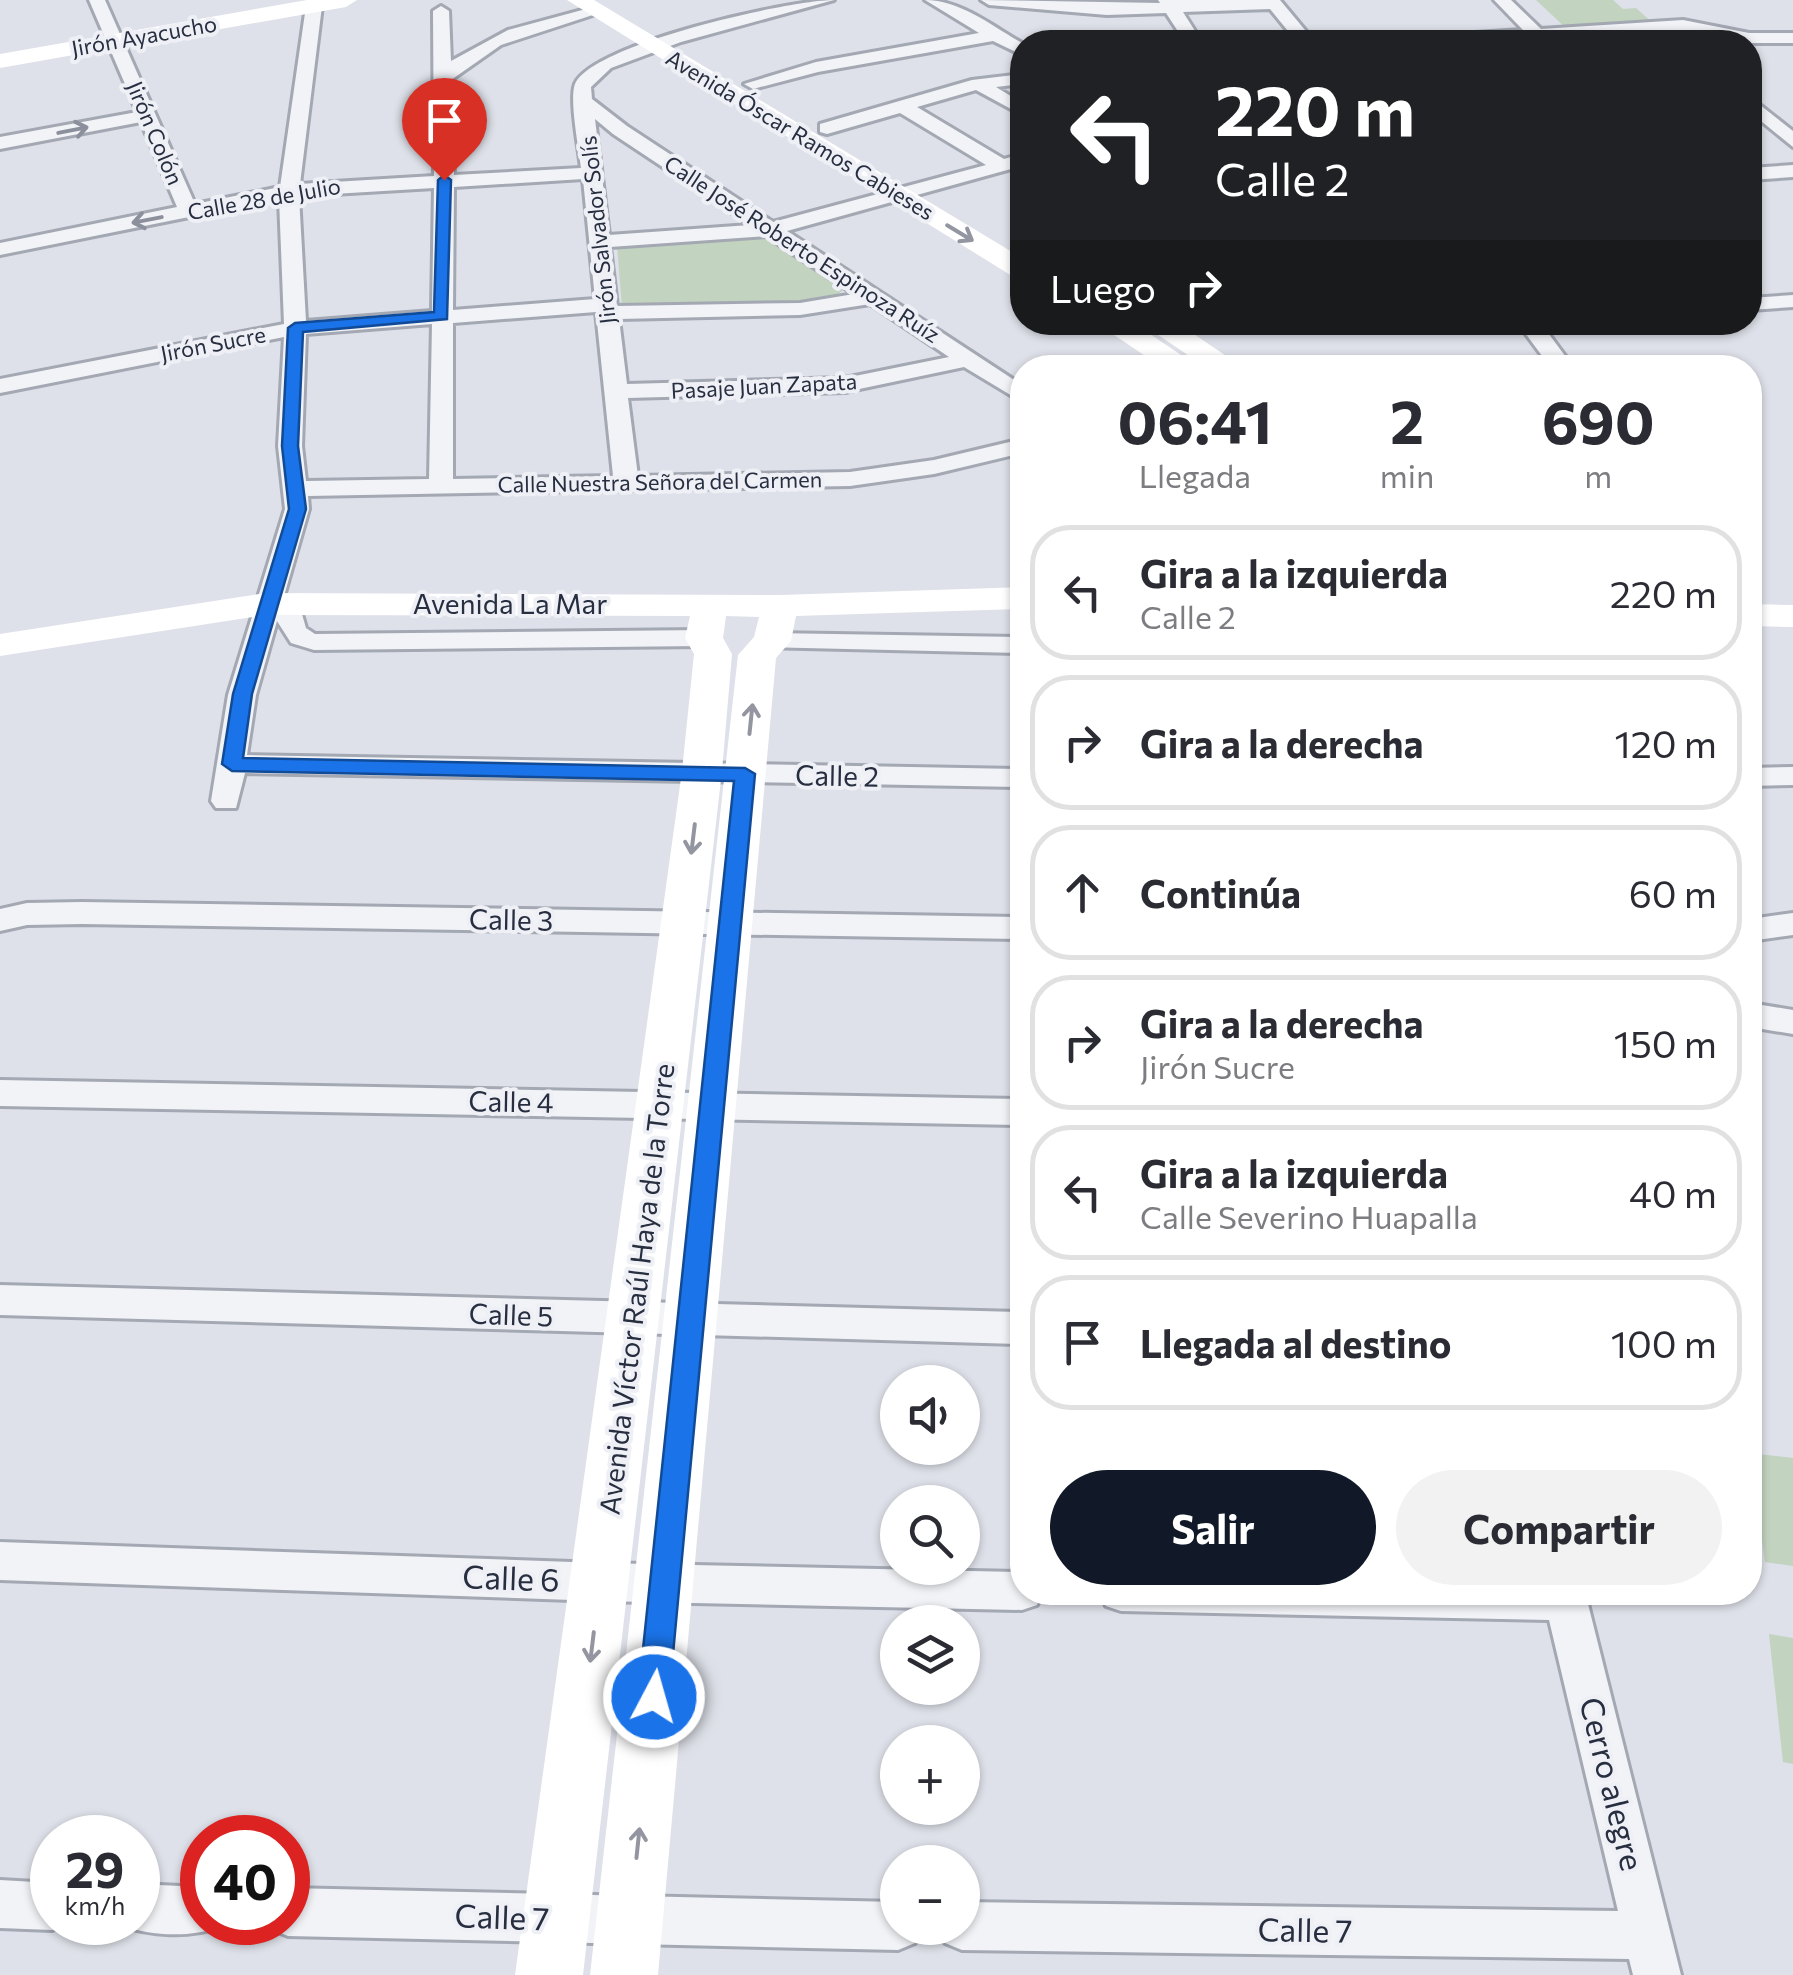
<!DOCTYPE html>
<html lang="es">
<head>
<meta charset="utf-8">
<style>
  body { margin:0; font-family:Commissioner,sans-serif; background:#f2f2f3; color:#2b2b33; height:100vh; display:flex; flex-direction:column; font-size:38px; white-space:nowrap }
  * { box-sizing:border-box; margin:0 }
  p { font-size:32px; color:#7c7c81 }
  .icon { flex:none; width:55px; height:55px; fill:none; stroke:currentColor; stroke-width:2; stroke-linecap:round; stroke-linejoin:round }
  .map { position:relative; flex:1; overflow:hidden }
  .sheet { position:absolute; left:1010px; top:355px; width:752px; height:1250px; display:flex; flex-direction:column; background:#fff; border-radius:40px; box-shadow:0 2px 8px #0004 }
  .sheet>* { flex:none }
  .banner { position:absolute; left:1010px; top:30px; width:752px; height:305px; border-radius:40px; box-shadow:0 2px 8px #0004; background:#202124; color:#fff; overflow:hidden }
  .buttons { position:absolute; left:880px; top:1365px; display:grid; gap:20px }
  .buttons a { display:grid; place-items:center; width:100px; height:100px; border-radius:50%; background:#fff; box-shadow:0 2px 8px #0004; font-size:50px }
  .speed { position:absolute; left:30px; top:1815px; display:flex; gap:20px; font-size:50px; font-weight:700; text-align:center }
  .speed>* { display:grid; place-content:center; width:130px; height:130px; border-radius:50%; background:#fff; box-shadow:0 2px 8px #0004; line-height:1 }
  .speed small { font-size:25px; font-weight:400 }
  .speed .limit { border:15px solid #d22; background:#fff; color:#111 }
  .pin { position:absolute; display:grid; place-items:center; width:85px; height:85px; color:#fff; margin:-102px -42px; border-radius:50% 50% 50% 0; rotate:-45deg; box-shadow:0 0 10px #0007 }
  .pin .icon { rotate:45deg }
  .me { position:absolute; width:110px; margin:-55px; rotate:6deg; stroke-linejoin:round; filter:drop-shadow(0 0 8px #0008) }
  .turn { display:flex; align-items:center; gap:35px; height:210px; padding:0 40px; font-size:45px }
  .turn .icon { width:130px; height:130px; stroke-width:2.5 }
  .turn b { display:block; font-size:70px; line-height:85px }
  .then { display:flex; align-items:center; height:95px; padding:0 40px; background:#0003; gap:20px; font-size:38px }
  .eta { display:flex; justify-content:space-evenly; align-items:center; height:170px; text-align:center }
  .eta b { font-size:60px; font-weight:700; line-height:70px }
  .primary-button { display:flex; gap:20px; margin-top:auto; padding:20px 40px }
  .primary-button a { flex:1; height:115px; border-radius:60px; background:#111827; color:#fff; font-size:40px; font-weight:700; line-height:115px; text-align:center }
  .primary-button a+a { background:#f2f2f3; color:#2b2b33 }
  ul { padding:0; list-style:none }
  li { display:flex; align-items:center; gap:30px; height:135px; margin:0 20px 15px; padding:0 20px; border:5px solid #e1e1e2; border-radius:40px }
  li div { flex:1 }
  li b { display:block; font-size:38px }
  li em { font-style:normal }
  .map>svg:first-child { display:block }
  .green { fill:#c2d3bf }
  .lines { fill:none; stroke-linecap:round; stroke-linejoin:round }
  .street-casing { stroke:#a3a8b3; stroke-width:6 }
  .street { fill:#f1f3f7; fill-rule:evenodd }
  .secondary { fill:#fff; fill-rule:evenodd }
  .oneway { stroke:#8c909c }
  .oneway2 { stroke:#9396a0 }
  .route { fill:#1a73e8; stroke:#114b97; stroke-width:2.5 }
  .labels { text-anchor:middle; stroke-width:8; stroke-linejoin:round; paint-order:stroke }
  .far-street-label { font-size:22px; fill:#272e40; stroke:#eef0f6 }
  .street-label { font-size:28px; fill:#272e40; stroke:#eef0f6 }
  .near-street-label { font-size:32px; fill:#272e40; stroke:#eef0f6 }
</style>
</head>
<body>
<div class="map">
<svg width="1793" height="1975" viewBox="0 0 1793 1975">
  <rect width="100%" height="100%" fill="#dee1e9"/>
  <!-- green -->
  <path class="green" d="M1536 0H1613L1623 9 1636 8 1655 25 1568 30Z
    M755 236 769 238 843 290 830 301 622 308 617 245Z
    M1750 1453 1793 1458V1566L1765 1562Z
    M1769 1634 1793 1638V1764L1783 1762Z"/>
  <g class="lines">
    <!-- street casing -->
    <g class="street-casing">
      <path id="street" d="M89 0H105L195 204 280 187 306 6 314 1 322 6 300 184 434 176 433 11 441 6 449 11 451 61 508 30 597 6 605 11 501 45 451 80 454 175 581 168C579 149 569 99 575 84 592 44 790 0 834 0L681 42 611 68 591 87 592 99 627 126 773 222 986 165 900 113 827 134 820 132V124L972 80 1022 74V84L996 87 1022 103V115L976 90 917 107 1004 159 1022 154V166L787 231 1022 385V402L964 367 845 392 628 398 638 476 850 472 934 460 1022 439V453L934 474 850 486 308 496 309 509 284 596 297 597 306 628 315 634 704 630 717 638 704 646 314 650 291 643 277 621 256 695 247 755 1022 769V787L245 773 236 808H216L211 801 228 695 285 509 278 446 284 337 0 393V379L284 324 279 199 0 255V243L177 207 141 122 0 149V137L137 112ZM595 119 613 134 750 225 609 235ZM583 179 595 299 453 310 454 187ZM434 188 432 311 306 321 299 196ZM766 236 854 294 800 303 617 306 610 247ZM870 304 949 357 845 378 627 384 619 319 800 315ZM596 312 613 476 453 479V323ZM432 324 429 479 306 481 302 446 306 334Z
        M925 0C960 0 992 26 1022 43V55L993 41 818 72 753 89 744 84 816 62 979 33Z
        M981 0 1160 3 1158 0H1280L1315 42H1297L1270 9 1183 12 1202 42H1135L1143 37 1181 36 1166 13 1107 15 989 5Z
        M1494 0H1511L1541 29 1683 20 1749 33H1793V43H1750L1683 30 1485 42H1402L1411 37 1523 30Z
        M1750 97 1793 131V147L1750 112Z
        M1793 165V177L1750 180V168Z
        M1793 295V307L1750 310V298Z
        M1517 322H1540L1574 368H1551Z
        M772 633 1022 637V653L762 647 759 641Z
        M1793 767V785L1750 786V768Z
        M82 902 1022 917V939L82 924 27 925 0 931V909L27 903Z
        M1793 913V935L1750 941V919Z
        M1750 1003 1793 1010V1034L1750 1027Z
        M0 1080 1022 1099V1125L0 1106Z
        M0 1285 1022 1312V1344L0 1315Z
        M0 1542 600 1563 1022 1572V1592H1042L1037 1605 1022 1610 600 1601 0 1580Z
        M1100 1592H1585L1681 1975H1633L1629 1959 962 1950 945 1943 939 1928H962V1902L1618 1911 1549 1620 1121 1611 1106 1606Z
        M0 1880 52 1883V1922L69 1923 52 1930 0 1928Z
        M138 1884 202 1887V1922H221L219 1927C191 1938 149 1936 121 1925L138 1922Z
        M288 1888 898 1902V1928H921L915 1943 898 1950 288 1936 271 1929 269 1922H288Z"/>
    </g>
    <!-- street -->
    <use href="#street" class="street"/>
    <!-- secondary -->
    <path class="secondary" d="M307 0H357L346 7 0 68V54Z
      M567 0H594L1022 258V279L1012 276Z
      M1095 322H1132L1193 363 1189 368H1163Z
      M1139 322H1176L1244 368H1207Z
      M1022 587V609L796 616 791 641 776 658 658 1975H590L738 655 754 637 759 617 726 616 723 638 732 654 722 771 583 1975H515L682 771 694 654 685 638 690 616 266 615 0 656V634L266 593 780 595Z
      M1750 604 1793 605V627L1750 626Z"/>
  </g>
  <!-- one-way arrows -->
  <defs><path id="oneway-shaft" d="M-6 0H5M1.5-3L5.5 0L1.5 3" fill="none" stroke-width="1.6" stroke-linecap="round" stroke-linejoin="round" transform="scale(2.5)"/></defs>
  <g class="oneway">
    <use href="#oneway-shaft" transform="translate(73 130) rotate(-11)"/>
    <use href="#oneway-shaft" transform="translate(147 220) rotate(169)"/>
  </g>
  <g class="oneway2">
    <use href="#oneway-shaft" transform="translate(960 233) rotate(31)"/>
    <use href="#oneway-shaft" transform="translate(751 719) rotate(-84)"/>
    <use href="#oneway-shaft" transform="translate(693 839) rotate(97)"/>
    <use href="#oneway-shaft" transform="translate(592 1647) rotate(97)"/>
    <use href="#oneway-shaft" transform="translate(638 1843) rotate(-84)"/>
  </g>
  <!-- route -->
  <path class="route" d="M444 175 451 180 447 319 303 332 298 446 306 509 252 694 243 758 745 768 755 774 669 1697 664 1707 654 1712 643 1707 638 1697 734 781 232 771 222 764 233 694 289 509 282 446 288 328 295 323 434 312 438 180Z"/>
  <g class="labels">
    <!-- far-street labels -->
    <g class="far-street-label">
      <text transform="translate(144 36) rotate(-10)" y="8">Jirón Ayacucho</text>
      <text transform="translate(155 133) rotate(67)" y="8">Jirón Colón</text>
      <text transform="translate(800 135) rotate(31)" y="8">Avenida Óscar Ramos Cabieses</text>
      <text transform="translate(264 199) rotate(-10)" y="8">Calle 28 de Julio</text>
      <text transform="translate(598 230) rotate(-96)" y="8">Jirón Salvador Solís</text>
      <text transform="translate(802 249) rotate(33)" y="8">Calle José Roberto Espinoza Ruíz</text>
      <text transform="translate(213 344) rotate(-11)" y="8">Jirón Sucre</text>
      <text transform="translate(764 386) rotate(-3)" y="8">Pasaje Juan Zapata</text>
      <text transform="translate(660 482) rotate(-1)" y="8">Calle Nuestra Señora del Carmen</text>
    </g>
    <!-- street labels -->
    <g class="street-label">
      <text x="510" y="614">Avenida La Mar</text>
      <text transform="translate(837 776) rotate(1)" y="10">Calle 2</text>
      <text transform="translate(511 920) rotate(1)" y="10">Calle 3</text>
      <text transform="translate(511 1102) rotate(1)" y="10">Calle 4</text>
      <text transform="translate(637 1289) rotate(-83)" y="10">Avenida Víctor Raúl Haya de la Torre</text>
      <text transform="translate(511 1315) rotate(2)" y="10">Calle 5</text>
    </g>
    <!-- near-street labels -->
    <g class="near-street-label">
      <text transform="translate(511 1579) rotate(2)" y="11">Calle 6</text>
      <text transform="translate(1611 1784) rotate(76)" y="11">Cerro alegre</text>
      <text transform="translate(502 1918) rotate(2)" y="11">Calle 7</text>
      <text transform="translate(1305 1931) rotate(1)" y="11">Calle 7</text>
    </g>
  </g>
</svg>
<div class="buttons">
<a><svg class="icon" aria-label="sound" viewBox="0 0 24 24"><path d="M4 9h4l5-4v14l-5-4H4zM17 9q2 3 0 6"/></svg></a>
<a><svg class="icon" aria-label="search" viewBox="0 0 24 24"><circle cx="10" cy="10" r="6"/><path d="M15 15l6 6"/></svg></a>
<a><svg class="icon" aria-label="layers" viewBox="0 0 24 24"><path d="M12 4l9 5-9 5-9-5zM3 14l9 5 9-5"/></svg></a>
<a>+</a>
<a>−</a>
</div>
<div class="speed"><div>29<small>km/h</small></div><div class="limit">40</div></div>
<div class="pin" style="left:444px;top:180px;background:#d93025"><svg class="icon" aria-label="arrive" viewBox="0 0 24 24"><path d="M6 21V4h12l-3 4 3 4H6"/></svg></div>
<svg class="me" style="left:654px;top:1697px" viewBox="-20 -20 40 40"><circle r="17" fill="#1a73e8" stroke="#fff" stroke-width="3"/><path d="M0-11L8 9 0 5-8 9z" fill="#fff"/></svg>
<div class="banner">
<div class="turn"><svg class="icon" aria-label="left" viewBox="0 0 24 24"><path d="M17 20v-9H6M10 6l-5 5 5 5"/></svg><div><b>220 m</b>Calle 2</div></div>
<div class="then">Luego<svg class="icon" aria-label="right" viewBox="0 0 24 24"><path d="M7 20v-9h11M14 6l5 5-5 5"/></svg></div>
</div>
<section class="sheet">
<div class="eta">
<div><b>06:41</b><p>Llegada</p></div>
<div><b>2</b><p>min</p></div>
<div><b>690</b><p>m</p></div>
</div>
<ul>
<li><svg class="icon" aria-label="left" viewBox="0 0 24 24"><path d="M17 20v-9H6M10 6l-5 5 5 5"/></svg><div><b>Gira a la izquierda</b><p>Calle 2</p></div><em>220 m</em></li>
<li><svg class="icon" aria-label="right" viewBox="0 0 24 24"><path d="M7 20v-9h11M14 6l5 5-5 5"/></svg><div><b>Gira a la derecha</b></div><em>120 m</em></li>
<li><svg class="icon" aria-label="ahead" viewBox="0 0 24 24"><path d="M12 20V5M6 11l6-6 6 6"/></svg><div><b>Continúa</b></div><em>60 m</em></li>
<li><svg class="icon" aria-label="right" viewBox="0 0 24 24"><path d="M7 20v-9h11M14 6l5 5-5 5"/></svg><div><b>Gira a la derecha</b><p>Jirón Sucre</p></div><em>150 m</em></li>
<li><svg class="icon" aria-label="left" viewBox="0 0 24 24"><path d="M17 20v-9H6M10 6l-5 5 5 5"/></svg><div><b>Gira a la izquierda</b><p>Calle Severino Huapalla</p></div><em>40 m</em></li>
<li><svg class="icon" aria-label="arrive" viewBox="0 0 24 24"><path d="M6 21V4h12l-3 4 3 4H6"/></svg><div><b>Llegada al destino</b></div><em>100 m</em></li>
</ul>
<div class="primary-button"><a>Salir</a><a>Compartir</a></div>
</section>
</div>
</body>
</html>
